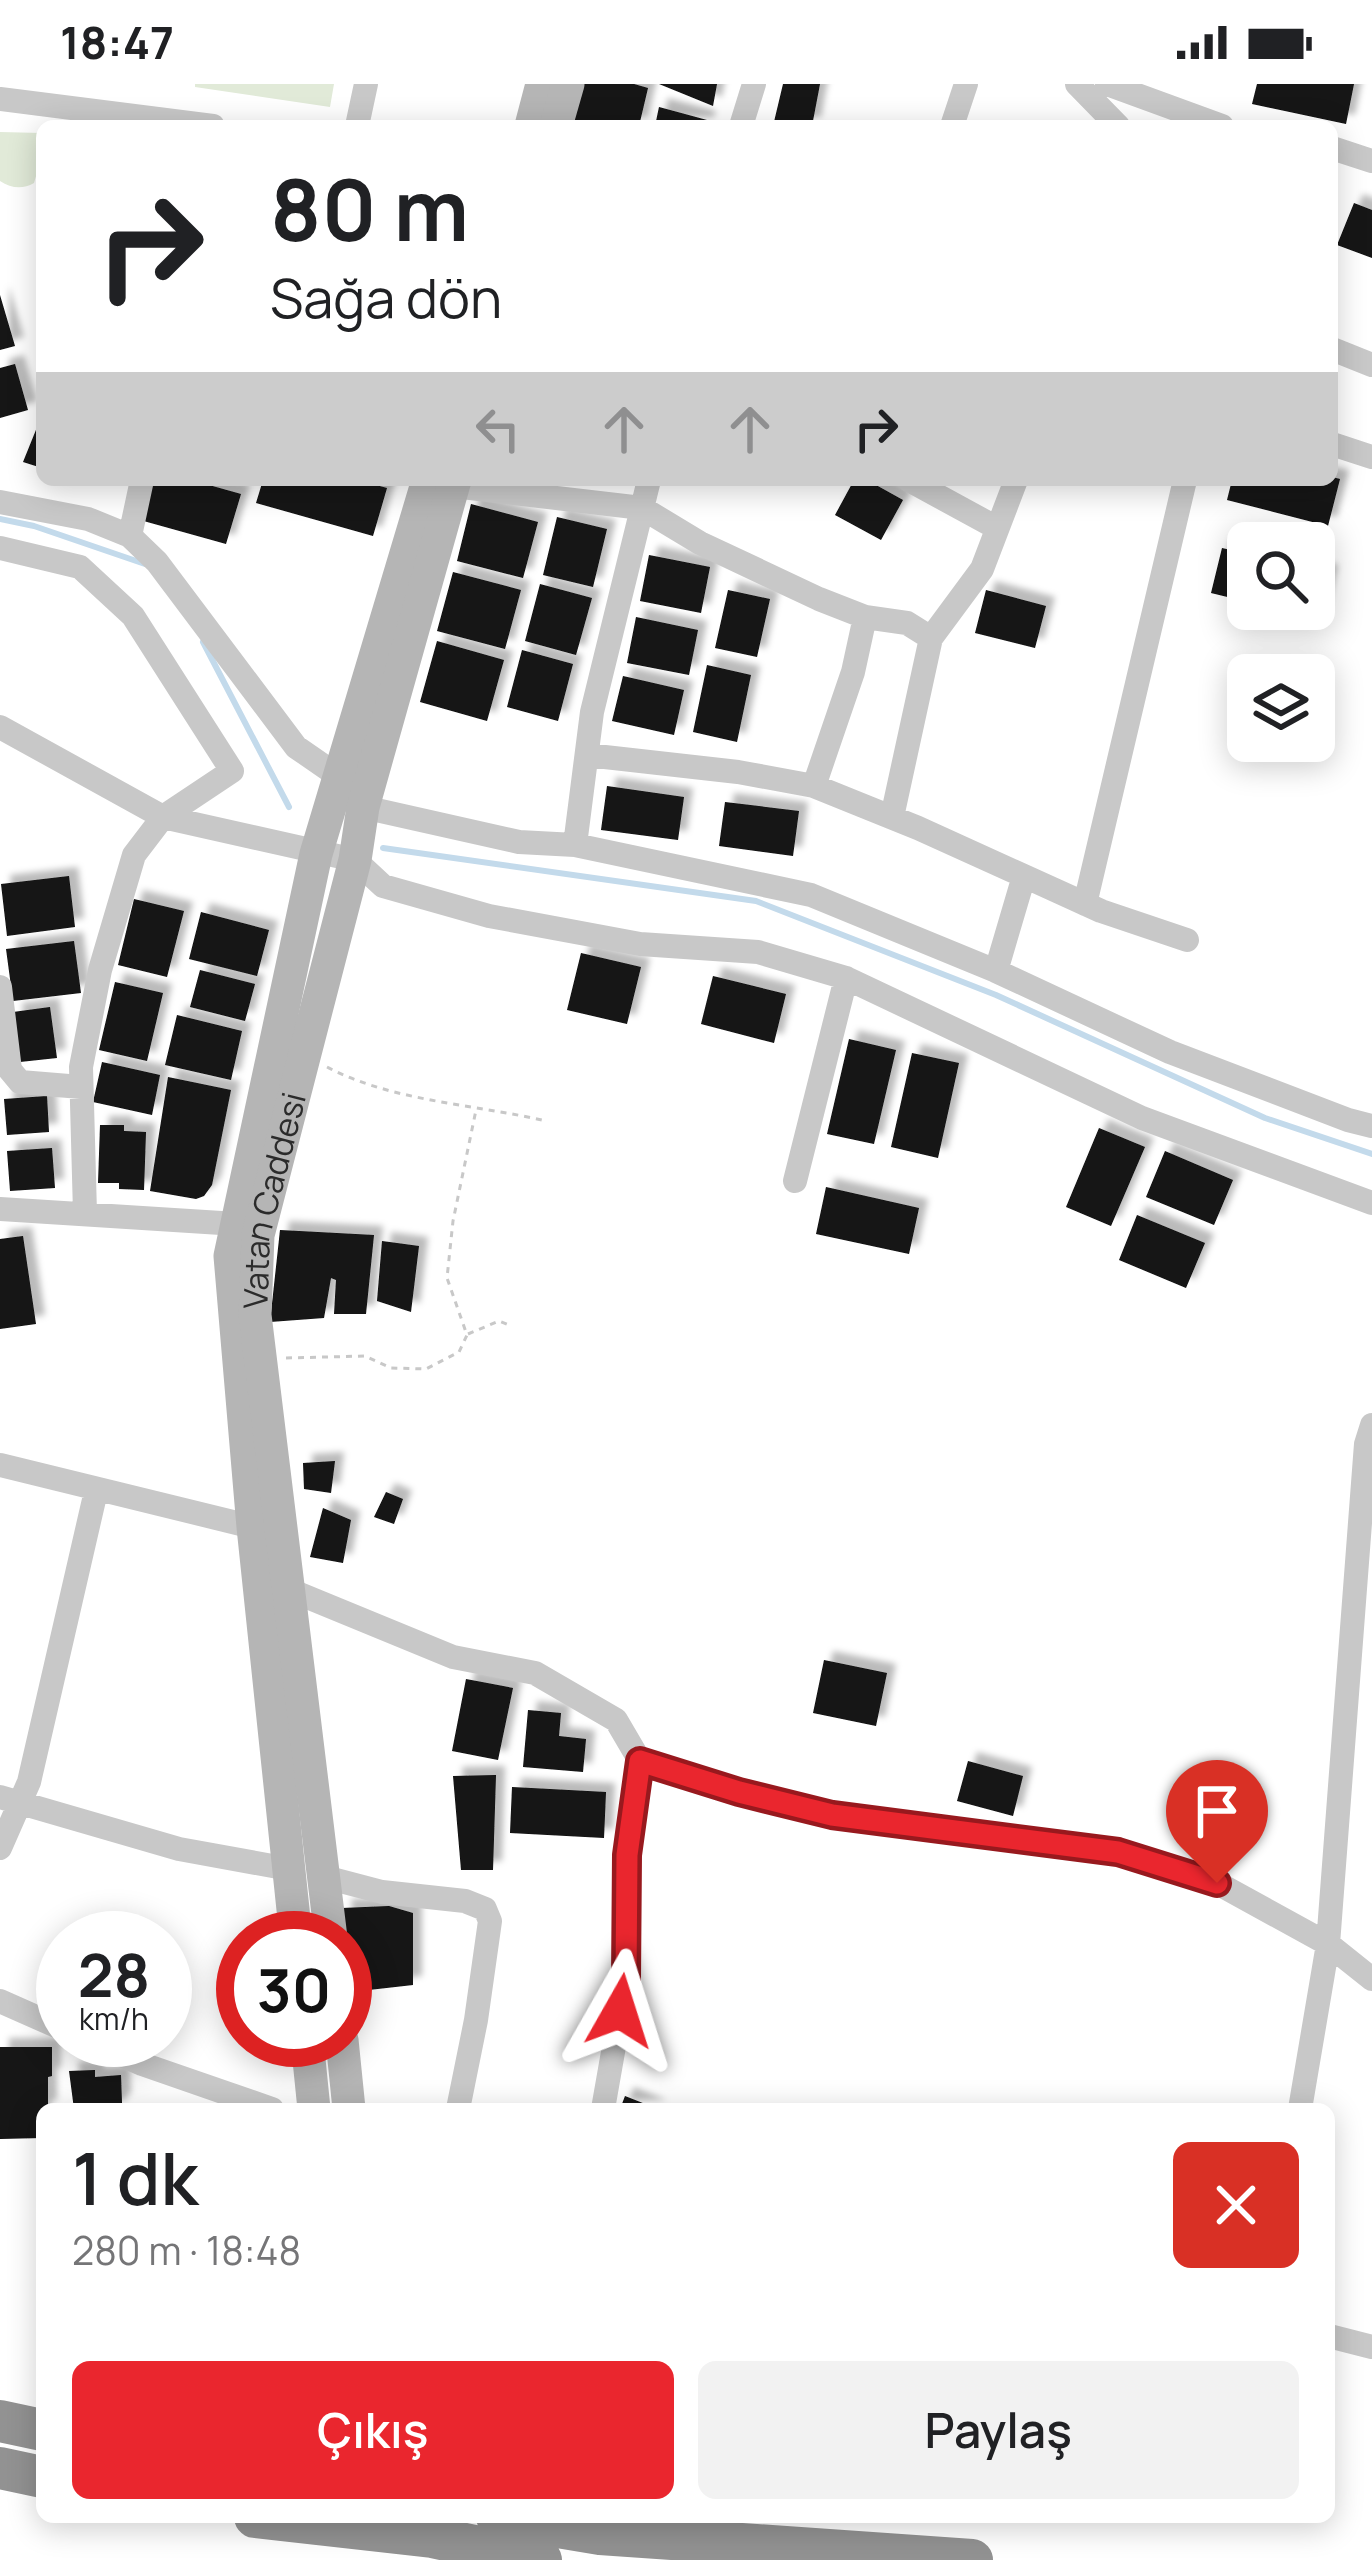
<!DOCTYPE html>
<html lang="tr">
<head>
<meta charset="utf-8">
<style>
  body { margin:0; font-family:Manrope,sans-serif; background:#f2f2f2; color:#202124; height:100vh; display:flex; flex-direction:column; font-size:45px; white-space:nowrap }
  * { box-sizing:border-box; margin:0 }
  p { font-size:39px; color:#757577 }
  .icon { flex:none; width:66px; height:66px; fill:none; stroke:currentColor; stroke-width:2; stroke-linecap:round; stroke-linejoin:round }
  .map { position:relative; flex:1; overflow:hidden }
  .drawer { position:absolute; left:36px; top:2019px; width:1299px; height:420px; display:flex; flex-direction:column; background:#fff; border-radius:18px; box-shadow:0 6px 30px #0003 }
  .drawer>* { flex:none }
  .top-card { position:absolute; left:36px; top:36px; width:1302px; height:366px; border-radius:18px; box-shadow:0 6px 30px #0003; background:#fff; color:#202124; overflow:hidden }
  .buttons { position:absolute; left:1227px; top:438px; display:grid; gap:24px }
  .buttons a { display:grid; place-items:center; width:108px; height:108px; border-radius:18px; background:#fff; box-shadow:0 6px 30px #0003; font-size:60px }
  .speed { position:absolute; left:36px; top:1827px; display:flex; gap:24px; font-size:60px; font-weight:700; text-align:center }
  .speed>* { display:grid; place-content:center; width:156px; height:156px; border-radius:50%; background:#fff; box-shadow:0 6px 30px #0003; line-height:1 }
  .speed small { font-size:30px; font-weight:400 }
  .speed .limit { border:18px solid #d22; background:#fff; color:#111 }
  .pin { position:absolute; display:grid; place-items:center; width:102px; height:102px; color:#fff; margin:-123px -51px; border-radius:50% 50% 50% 0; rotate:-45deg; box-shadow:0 0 12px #0007 }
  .pin .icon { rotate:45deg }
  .me { position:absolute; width:132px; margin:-66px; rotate:6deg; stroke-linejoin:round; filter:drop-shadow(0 0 9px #0008) }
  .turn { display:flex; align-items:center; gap:42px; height:252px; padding:0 36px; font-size:54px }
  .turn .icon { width:156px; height:156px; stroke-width:2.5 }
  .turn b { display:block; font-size:84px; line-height:102px }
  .lanes { display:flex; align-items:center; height:114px; padding:0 36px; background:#0003; justify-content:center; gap:60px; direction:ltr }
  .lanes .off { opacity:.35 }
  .round { display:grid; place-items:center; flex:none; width:126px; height:126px; border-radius:18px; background:#f2f2f2 }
  .head { display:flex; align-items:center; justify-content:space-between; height:204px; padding:0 36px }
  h1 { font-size:72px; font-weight:600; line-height:90px }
  .action { display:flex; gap:24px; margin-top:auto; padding:24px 36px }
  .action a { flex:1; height:138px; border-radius:18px; background:#ea262e; color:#fff; font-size:48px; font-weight:600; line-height:138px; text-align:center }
  .action a+a { background:#f2f2f2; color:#202124 }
  .status { display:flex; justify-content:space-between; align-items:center; height:84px; padding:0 60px; background:#fff; direction:ltr }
  .status svg { height:33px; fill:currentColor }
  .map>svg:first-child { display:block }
  .green { fill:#e1ead8 }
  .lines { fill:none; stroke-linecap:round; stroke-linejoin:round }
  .stream { stroke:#c3daeb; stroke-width:6 }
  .building { fill:#121212; filter:url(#shadow) }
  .path { stroke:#c8c8c8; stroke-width:3; stroke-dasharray:6 6; stroke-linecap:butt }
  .street { stroke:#c8c8c8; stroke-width:24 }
  .secondary { stroke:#b5b5b5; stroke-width:33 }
  .highway { stroke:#929292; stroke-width:42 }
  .route-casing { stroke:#98191e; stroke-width:30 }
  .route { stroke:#ea262e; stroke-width:21 }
  .labels { text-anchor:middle; stroke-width:12; stroke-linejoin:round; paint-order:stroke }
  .street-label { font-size:33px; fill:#2b2b2b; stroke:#fff }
</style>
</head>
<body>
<div class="status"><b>18:47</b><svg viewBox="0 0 49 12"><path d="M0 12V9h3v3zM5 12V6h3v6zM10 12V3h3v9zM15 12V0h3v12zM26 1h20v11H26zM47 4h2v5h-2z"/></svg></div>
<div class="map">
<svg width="1372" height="2476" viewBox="0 0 1372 2476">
  <defs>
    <filter id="shadow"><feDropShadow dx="9" dy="-9" stdDeviation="3" flood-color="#0004"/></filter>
  </defs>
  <rect width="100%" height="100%" fill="#fff"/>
  <!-- green -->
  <path class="green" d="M195 0H334L330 23 195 3Z
    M0 48 42 49V72L34 99C22 106 11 104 0 97Z"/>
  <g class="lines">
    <!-- stream -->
    <path class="stream" d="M0 435 34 442 145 480
      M203 558 289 723
      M383 764 756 817 996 911 1265 1034 1372 1070"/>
  </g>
  <!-- building -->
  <path class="building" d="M581 0H634L648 4 639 42H571Z
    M659 0H717L713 22Z
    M783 0H820L812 42H773Z
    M1257 0H1354L1346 40 1252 20Z
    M659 23 707 36 705 42H655Z
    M1354 119 1372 126V174L1337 161Z
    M0 211 15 262 0 266Z
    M15 280 28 326 0 334V284Z
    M42 331V384L23 378Z
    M1332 393 1340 395 1328 442 1227 416 1232 396Z
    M151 396H191L241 410 226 460 140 436Z
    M263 396H357L387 404 373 452 256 419Z
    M854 396H867L903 416 881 456 835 431Z
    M471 420 538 438 523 494 457 477Z
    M557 433 607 445 593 503 543 491Z
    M1222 464 1248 470V518L1211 509Z
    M649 471 710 483 701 529 640 517Z
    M1314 486 1329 490 1318 535 1284 527 1314 525Z
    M453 488 521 506 505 565 437 547Z
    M540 500 592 514 576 571 525 557Z
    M728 506 770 515 757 573 715 564Z
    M986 506 1046 522 1035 564 975 549Z
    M636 533 698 546 689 591 627 579Z
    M437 557 504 576 487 637 420 618Z
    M522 566 573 580 558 637 507 623Z
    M707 581 751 591 737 658 693 648Z
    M623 592 684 606 674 651 612 637Z
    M607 702 684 713 678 756 601 746Z
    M725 718 799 727 793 772 719 762Z
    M69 792 75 843 7 852 1 800Z
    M134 815 184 827 167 893 118 881Z
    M201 828 269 846 257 892 189 875Z
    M74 857 81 909 13 917 6 865Z
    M581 869 641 883 627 940 567 926Z
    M200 886 255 900 245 937 190 923Z
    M713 892 786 910 774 959 701 940Z
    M115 898 163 909 147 977 99 966Z
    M50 923 57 974 20 978 13 928Z
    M177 931 242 947 231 996 165 981Z
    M849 955 896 966 874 1060 827 1050Z
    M912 969 959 979 938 1074 891 1063Z
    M102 978 160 991 152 1031 93 1018Z
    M168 993 231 1006 212 1101 204 1112 196 1115 150 1107Z
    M47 1012 49 1048 7 1051 4 1015Z
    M100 1041H124V1047L146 1048 144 1106 119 1105V1099H98Z
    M1099 1044 1145 1063 1111 1142 1066 1123Z
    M52 1064 55 1104 10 1107 7 1067Z
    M1165 1067 1233 1096 1214 1141 1146 1113Z
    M826 1103 919 1124 909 1170 816 1150Z
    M1137 1131 1205 1159 1186 1204 1119 1176Z
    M280 1146 374 1151 366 1230H334L336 1196 331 1194 324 1234 270 1238Z
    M23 1152 36 1240 0 1245V1155Z
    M382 1157 419 1162 411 1228 377 1217Z
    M335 1377 331 1409 304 1405 303 1379Z
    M386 1408 403 1415 394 1440 374 1433Z
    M323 1424 351 1436 343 1479 310 1473Z
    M824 1576 887 1589 876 1642 813 1629Z
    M466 1595 513 1604 498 1676 452 1667Z
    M528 1626 561 1629 559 1652 586 1655 583 1688 523 1683Z
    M968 1677 1023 1692 1013 1732 957 1717Z
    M496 1691 493 1786H461L453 1692Z
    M512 1703 606 1708 604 1754 510 1749Z
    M389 1822 413 1829V1901L351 1908 342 1824Z
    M0 1963H52V1992L48 1993V2025H42V2054L0 2055Z
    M95 1986V1993L121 1991 122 2019H118V2025H74L69 1987Z
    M625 2012 658 2025H620Z"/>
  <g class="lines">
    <!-- path -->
    <path class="path" d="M327 983C394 1018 474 1020 546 1037
      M468 1250 499 1237 509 1241
      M286 1274 365 1272 391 1284 426 1285 459 1268 467 1251 447 1194 453 1137 476 1026"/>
    <!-- street -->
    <path class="street" d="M1077 0 1118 42
      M1107 0 1222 42
      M0 15 213 42
      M357 42 366 0
      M741 42 754 0
      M952 42 966 0
      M1332 64 1372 77
      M1332 265 1372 281
      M1332 360 1372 373
      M909 396 997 444
      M453 402 642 424 700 459 819 515 865 533 907 539 931 554 982 485 1016 396
      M0 418 88 435 130 452 157 478 296 663 341 694
      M130 452 142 396
      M0 464 80 483 133 532 232 687 163 733 134 771 100 886 81 983 85 1129
      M0 643 163 733 355 776 383 802 489 832 640 860 758 868 846 894 1142 1034 1372 1119
      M587 671 738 688 814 702 918 744 1101 827 1187 856
      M814 702 853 588 865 533
      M363 723 519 758 575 761 811 811 996 887 1170 968 1348 1036 1372 1042
      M892 733 931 554
      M575 761 592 628 649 396
      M1085 820 1185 396
      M996 887 1024 792
      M0 903 10 986 20 998 81 1003
      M795 1097 846 894
      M0 1125 237 1140
      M0 1381 253 1443
      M290 1506 453 1573 535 1589 616 1636 640 1677 627 1771 626 1894 603 2025
      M640 1677 739 1708 832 1731 1118 1768 1217 1799 1328 1860 1372 1895
      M0 1713 179 1765 289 1785
      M0 1764 29 1698 96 1407
      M325 1793 382 1808 465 1817 485 1825 490 1837 476 1936 458 2025
      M0 1917 63 1945
      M87 1956 142 1980 272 2025
      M1300 2025 1328 1860 1366 1360 1372 1341
      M1329 2252 1372 2263"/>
    <!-- secondary -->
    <g class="secondary">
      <path d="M531 42 542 0"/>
      <path d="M556 42 568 0"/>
      <path d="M296 1854 253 1443 230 1172 316 770 428 396"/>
      <path id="s1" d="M331 1854 255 1231 258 1151 355 776 363 723 455 396"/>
      <path d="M307 1956 314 2025"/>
      <path d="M342 1956 349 2025"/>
    </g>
    <!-- highway -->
    <path class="highway" d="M0 2337 42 2346
      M0 2384 42 2393
      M255 2433 432 2453 541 2476
      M497 2433 600 2450 972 2476"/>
  </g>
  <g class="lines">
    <!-- route casing -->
    <g class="route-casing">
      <path id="route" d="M620 1927 626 1894 627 1771 640 1677 739 1708 832 1731 1118 1768 1217 1799"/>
    </g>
    <!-- route -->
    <use href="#route" class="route"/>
  </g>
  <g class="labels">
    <!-- street labels -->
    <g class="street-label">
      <text dy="12" stroke="none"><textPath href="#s1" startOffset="744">Vatan Caddesi</textPath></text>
    </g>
  </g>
</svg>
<div class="buttons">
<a><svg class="icon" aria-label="search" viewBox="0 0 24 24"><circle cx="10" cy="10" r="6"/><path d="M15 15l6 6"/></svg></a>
<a><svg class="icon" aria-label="layers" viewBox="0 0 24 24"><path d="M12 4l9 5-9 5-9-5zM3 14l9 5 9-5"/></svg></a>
</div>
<div class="speed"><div>28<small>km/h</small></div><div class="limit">30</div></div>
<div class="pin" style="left:1217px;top:1799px;background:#d93025"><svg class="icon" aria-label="arrive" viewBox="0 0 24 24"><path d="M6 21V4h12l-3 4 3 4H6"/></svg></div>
<svg class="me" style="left:620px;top:1927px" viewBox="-20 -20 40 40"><path d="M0-17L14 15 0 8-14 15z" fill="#ea262e" stroke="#fff" stroke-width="4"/></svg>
<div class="top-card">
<div class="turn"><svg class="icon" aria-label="right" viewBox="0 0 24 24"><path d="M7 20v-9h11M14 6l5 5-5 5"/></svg><div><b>80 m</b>Sağa dön</div></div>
<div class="lanes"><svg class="icon off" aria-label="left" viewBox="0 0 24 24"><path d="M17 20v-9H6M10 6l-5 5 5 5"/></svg><svg class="icon off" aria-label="ahead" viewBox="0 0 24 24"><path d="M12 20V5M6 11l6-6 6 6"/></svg><svg class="icon off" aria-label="ahead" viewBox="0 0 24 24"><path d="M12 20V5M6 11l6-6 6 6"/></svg><svg class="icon" aria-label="right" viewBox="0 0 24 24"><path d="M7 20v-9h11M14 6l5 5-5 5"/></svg></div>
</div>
<section class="drawer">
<div class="head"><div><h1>1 dk</h1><p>280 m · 18:48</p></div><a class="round" style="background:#d93025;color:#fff"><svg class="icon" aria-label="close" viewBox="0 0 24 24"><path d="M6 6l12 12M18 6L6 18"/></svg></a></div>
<div class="action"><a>Çıkış</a><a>Paylaş</a></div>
</section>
</div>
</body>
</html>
